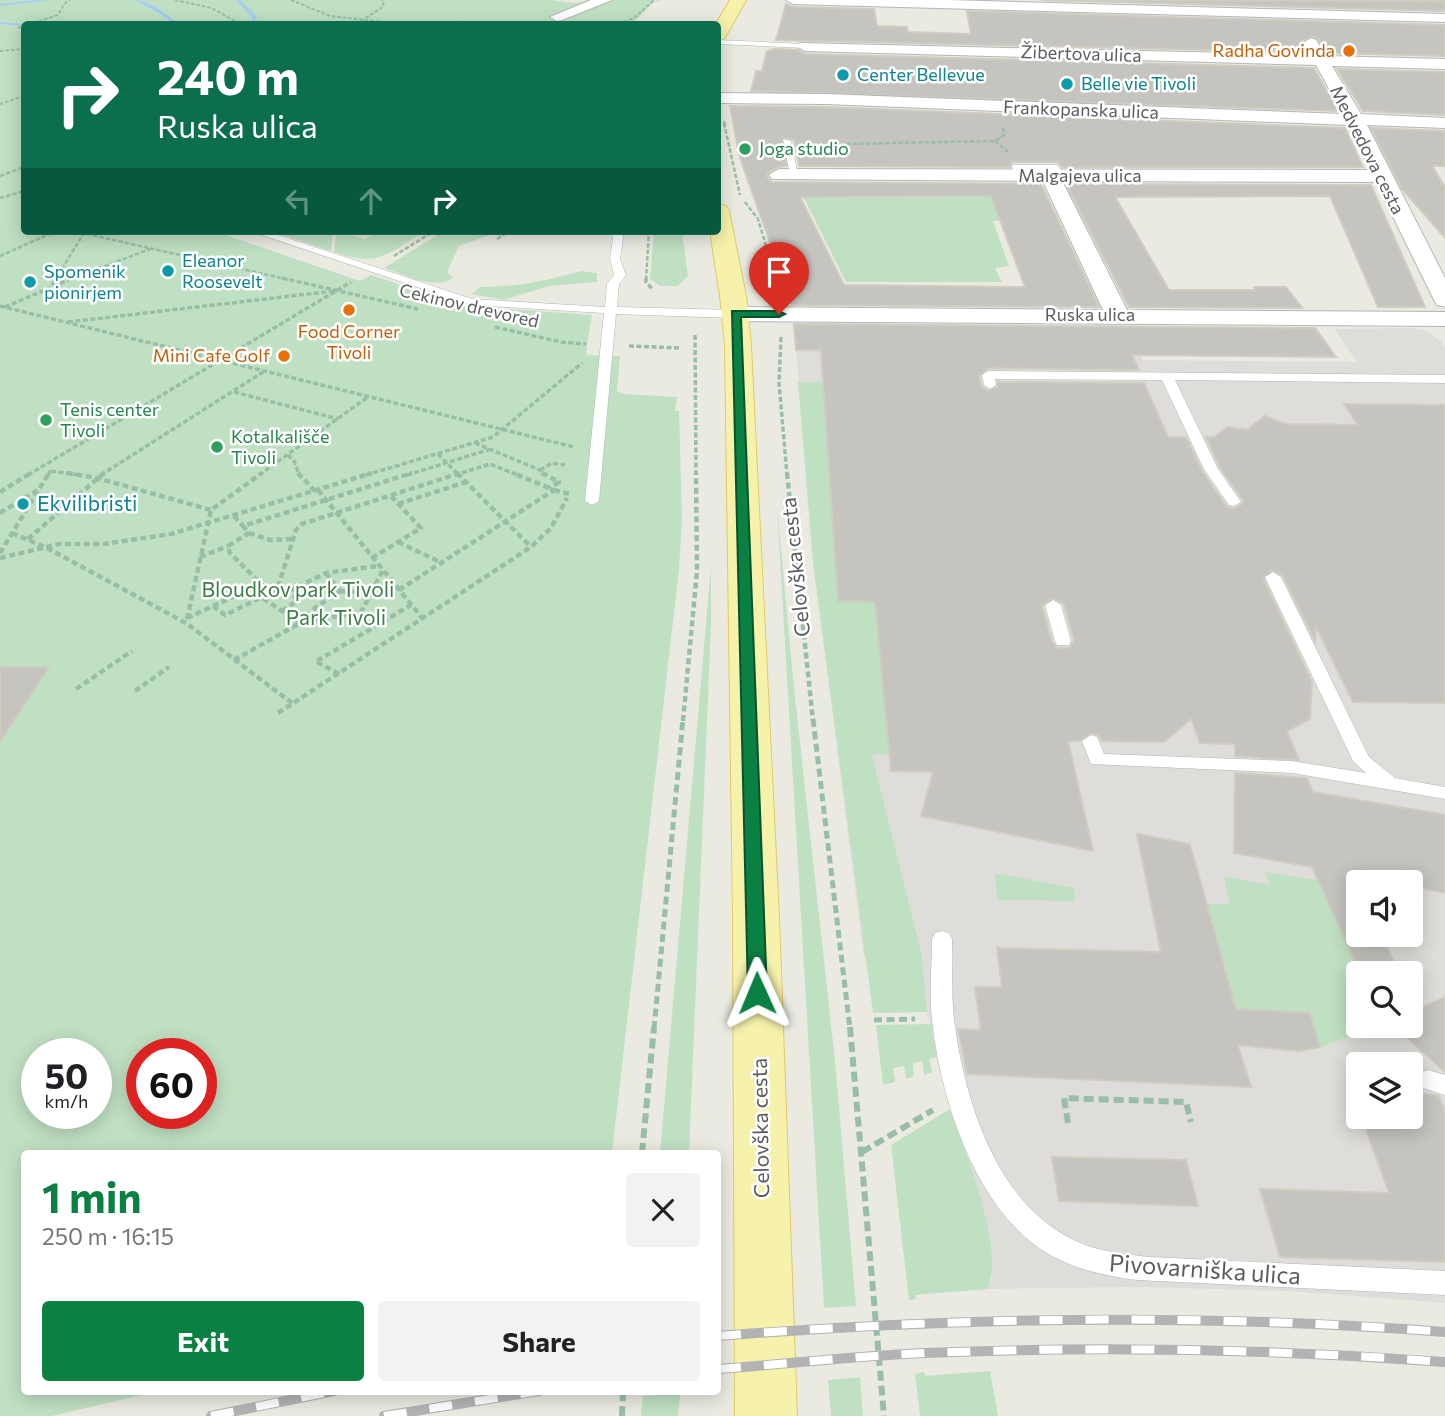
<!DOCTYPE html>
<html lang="en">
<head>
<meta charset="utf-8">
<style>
  body { margin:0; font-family:Commissioner,sans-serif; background:#f2f2f2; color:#202124; height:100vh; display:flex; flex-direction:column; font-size:26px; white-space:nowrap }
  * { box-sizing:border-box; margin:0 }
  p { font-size:23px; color:#757577 }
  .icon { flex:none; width:38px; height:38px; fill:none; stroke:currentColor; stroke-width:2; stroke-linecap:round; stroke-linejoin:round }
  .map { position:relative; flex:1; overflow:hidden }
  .side { position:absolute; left:21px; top:1150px; width:700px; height:245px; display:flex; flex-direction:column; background:#fff; border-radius:7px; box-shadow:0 4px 18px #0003 }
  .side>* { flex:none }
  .top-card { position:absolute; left:21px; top:21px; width:700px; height:214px; border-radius:7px; box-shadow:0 4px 18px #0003; background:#0b6e4f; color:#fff; overflow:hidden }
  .tools { position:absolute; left:1346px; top:870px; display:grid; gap:14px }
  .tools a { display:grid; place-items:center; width:77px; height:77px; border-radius:7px; background:#fff; box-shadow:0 4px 18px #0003; font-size:35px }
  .speed { position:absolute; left:21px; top:1038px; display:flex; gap:14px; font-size:35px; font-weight:700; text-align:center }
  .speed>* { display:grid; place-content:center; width:91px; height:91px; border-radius:50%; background:#fff; box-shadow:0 4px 18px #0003; line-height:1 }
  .speed small { font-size:18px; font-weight:400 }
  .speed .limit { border:10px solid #d22; background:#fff; color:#111 }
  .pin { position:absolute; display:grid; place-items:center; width:60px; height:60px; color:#fff; margin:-72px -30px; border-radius:50% 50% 50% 0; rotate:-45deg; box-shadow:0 0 7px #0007 }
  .pin .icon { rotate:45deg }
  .me { position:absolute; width:77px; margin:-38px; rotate:359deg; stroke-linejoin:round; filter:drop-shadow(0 0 5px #0008) }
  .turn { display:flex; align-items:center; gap:24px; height:147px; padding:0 21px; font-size:32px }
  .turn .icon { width:91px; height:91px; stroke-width:2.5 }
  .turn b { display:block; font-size:49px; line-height:60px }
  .lanes { display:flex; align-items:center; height:66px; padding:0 21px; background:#0003; justify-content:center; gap:35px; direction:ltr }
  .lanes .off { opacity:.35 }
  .round { display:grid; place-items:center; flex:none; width:74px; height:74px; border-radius:7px; background:#f2f2f2 }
  .overview { display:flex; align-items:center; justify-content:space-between; height:119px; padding:0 21px }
  h1 { font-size:42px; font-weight:700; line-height:52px; color:#0b8043 }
  .button { display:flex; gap:14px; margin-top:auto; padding:14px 21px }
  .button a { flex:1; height:80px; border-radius:7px; background:#0b8043; color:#fff; font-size:28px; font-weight:700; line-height:80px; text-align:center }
  .button a+a { background:#f2f2f2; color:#202124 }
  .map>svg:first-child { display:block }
  .industrial { fill:#dfddd9; fill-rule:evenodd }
  .green { fill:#c0e0c3; fill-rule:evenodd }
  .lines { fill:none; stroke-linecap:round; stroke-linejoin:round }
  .stream { fill:#a6ccf6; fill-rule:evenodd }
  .building { fill:#c6c4be; stroke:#cfccc0; stroke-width:2; fill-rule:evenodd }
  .service-casing { stroke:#b4b6ba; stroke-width:1 }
  .minor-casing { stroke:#b4b6ba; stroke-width:2 }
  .primary-casing { stroke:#e2ca63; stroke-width:2 }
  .path-far5 { stroke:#98bea7; stroke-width:2; stroke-dasharray:3.5 2; stroke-linecap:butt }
  .path-far4 { stroke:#98bea7; stroke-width:2.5; stroke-dasharray:4.5 2; stroke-linecap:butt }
  .path-far3 { stroke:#98bea7; stroke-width:3.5; stroke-dasharray:5 2.5; stroke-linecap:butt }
  .path-far2 { stroke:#98bea7; stroke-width:4.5; stroke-dasharray:6 3.5; stroke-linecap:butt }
  .path-far1 { stroke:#98bea7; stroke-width:5; stroke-dasharray:8 4.5; stroke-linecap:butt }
  .path { stroke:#98bea7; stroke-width:6; stroke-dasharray:10 5; stroke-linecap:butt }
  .service { fill:#fff; fill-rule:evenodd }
  .minor { fill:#fff; fill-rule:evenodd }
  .primary { fill:#f6f1ab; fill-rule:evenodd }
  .rail-casing { stroke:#b2b3b3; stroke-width:10 }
  .rail { stroke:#fff; stroke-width:8; stroke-dasharray:23; stroke-linecap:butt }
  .route { fill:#0b8043; stroke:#07532c; stroke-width:2 }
  .food-dot { fill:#e8710a; stroke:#fff; stroke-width:2.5 }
  .culture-dot { fill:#0f9aa8; stroke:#fff; stroke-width:2.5 }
  .leisure-dot { fill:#2e9e5b; stroke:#fff; stroke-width:2.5 }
  .labels { text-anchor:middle; stroke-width:5; stroke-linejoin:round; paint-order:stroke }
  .far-food-label { font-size:18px; fill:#c56008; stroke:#fff; text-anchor:end }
  .far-street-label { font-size:18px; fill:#5a5c60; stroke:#fff }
  .far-culture-label { font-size:18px; fill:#0d838f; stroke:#fff; text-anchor:start }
  .far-leisure-label { font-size:18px; fill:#27864d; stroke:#fff; text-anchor:start }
  .culture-label { font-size:21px; fill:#0d838f; stroke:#fff; text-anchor:start }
  .street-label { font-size:21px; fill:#5a5c60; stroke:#fff }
  .park-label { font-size:21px; fill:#3c7d45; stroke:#fff }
  .near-street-label { font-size:24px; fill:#5a5c60; stroke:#fff }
</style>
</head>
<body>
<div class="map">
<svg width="1445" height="1416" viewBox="0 0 1445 1416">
  <rect width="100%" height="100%" fill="#ebeae1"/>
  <!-- industrial -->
  <path class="industrial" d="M794 323 1127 327 1143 360 1357 362 1334 329 1411 328 1426 331 1442 342 1445 348V1303L1290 1291 1136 1287 987 1289 992 1278 989 1231 936 1058 927 1012 922 956 864 958 813 562ZM1358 882H1410V934H1358ZM1358 973H1410V1026H1358ZM1358 1064H1410V1116H1358Z"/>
  <!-- green -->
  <path class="green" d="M0 0H551L575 3 590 0H662L655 1 634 22 665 24H24V231H214L360 281 371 275 464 306 592 315 586 352 588 355 620 356 617 391 624 394 677 397 675 411H679L682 520 679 569 612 1153H24V1391H159L52 1416H0ZM37 1054H96V1113H37ZM142 1054H201V1113H142Z
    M1004 197 1012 219 993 221 1009 266 995 268 1002 282H846L804 198Z
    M271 231H333L331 251Z
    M336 231 364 239 383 231H425C387 254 379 268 334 252Z
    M444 231H500L459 246 447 272 453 278C434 291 404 274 384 268Z
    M654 231H682L688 276 678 286H660L650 279Z
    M581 271 597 273V282L549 286 503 300 472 294 480 287C516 287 546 281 581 271Z
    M798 382H823L838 601 875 602 889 754 872 755 922 956 927 1012 873 1013 813 562Z
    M777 507 794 688 835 1061 856 1306 824 1308Z
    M711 566V625L689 1153H660Z
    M1265 872 1317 880 1360 973 1358 1026H1379L1320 1047 1310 1013 1236 1009 1205 904H1230L1224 876 1270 885Z
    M995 873 1074 888 1075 901 997 900Z
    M931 1024 936 1057 929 1059 932 1072 924 1075 922 1061 913 1063 914 1076 906 1079 904 1066 893 1068 895 1082 883 1085 876 1025Z
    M950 1109C964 1149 1007 1252 987 1289L915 1295 916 1299 909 1300 891 1145Z
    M990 1371 998 1416H920L915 1374 924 1372 925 1376Z
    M860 1377 863 1416H831L828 1380Z
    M680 1394 678 1416H641L643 1396Z"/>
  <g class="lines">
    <!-- stream -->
    <path class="stream" d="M35 0H49L0 6V4Z
      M135 0C151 1 167 14 178 24H174L159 13Z
      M236 0H240L257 17 253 24H249L253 18Z
      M0 22 24 24H26L24 26 0 24Z"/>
  </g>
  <!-- building -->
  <path class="building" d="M1041 0 1445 1V11Z
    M786 4 793 7 874 9 877 26 907 27 908 32 971 34 967 11 1445 25V56L1327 53 1318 39 1312 36 1300 42 1305 52 776 40Z
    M774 49 799 50 805 54 1314 68 1338 111 751 91 756 71H762L767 51Z
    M1337 69 1445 72V115L1363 111Z
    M730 106 826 107 1345 128 1363 167H1062L1057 162H1012L1010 167 799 166 794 140 782 137 786 166 778 167 768 173 767 177 772 182 1041 184 1099 307 792 305 739 155ZM991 196 1025 287 844 285 800 197Z
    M1371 128 1445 131V166H1432L1445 187V238L1402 189Z
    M1066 184 1371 185 1425 307H1378L1330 196 1115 197 1169 290H1256L1254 287H1286L1302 308 1129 307Z
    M794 324 1315 328 1336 357 1132 355 1139 370 988 368 979 376 981 386 989 391 997 387 998 382 1144 383 1168 437H1186L1202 471 1227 507 1233 509 1242 504 1243 500 1220 468 1206 437H1214L1228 427 1247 430 1265 416 1285 424 1358 425 1344 404 1445 405V703L1353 702 1316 627 1315 641 1283 576 1272 570 1263 578 1312 682 1310 719 1287 731 1299 760 1235 756V744L1200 743 1191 719 1164 742 1102 741 1098 735 1092 733 1080 741H1068L1093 851 921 816 933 772 891 771 875 602 838 601 821 350H796ZM1052 598 1064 604 1074 640 1069 648H1057L1052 642 1042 606Z
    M0 667H49L0 742Z
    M1235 773 1307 778 1313 792 1445 815V893L1410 886V882H1388L1352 875 1358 887V934H1381L1399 973H1360L1312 867 1234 853Z
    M1137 834 1190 844 1236 1009 1310 1013 1320 1047 1298 1051 1238 1045 1251 1087 967 1074 958 1029 981 1030 975 987H1002L997 948 1161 952Z
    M1410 996 1417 1010 1445 997V1072L1394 1026H1410Z
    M1410 1092 1439 1096 1445 1110V1262L1280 1257 1260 1189 1389 1193 1361 1116H1410Z
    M1052 1157 1186 1160 1198 1206 1059 1201Z"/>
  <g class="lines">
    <!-- service casing -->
    <g class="service-casing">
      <path id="service" d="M718 40 805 44 809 46 805 48 718 44Z
        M783 139 791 141 798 176 790 174Z
        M1012 165H1057L1066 176 1058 178 1054 171 1021 170 1024 176 1019 179 1014 176Z
        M250 231H266L472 299 605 307 607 284 614 275 610 259 614 231H624L620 259 626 275 619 284 617 307 735 310 741 314 735 318 616 314 599 501 592 505 585 501 604 313 471 305Z
        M988 371 1445 375V383L1175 380 1218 469 1241 502 1234 506 1229 505 1204 469 1162 380 995 379 996 385 990 389 984 385 982 375Z
        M1273 572 1281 577 1369 757 1395 778 1445 787V799L1292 773 1091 764 1082 741 1091 735 1097 737 1104 754 1292 761 1366 773 1353 761 1265 577Z
        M1053 600 1061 605 1071 641 1069 645H1057L1055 641 1045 605Z
        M942 931 949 933 952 939C953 966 951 993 954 1019 964 1099 996 1205 1076 1241 1098 1252 1125 1254 1149 1257L1445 1271V1295L1137 1280C1107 1276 1077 1270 1050 1255 976 1213 940 1098 932 1019 929 992 932 966 932 939L935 933Z
        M1428 1070 1445 1075V1095L1420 1087 1417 1080 1420 1073Z"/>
    </g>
    <!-- minor casing -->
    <g class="minor-casing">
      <path id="minor" d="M591 0H612L562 20 557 21 550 17Z
        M786 0H948L1445 14V22L793 4Z
        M1311 38 1316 40 1326 56 1445 59V69L1332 66 1361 114 1445 118V128L1367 125 1445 278V307L1437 305 1434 300 1376 182 1062 181 1127 310 1445 312V326L735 321 727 319 723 314 727 309 735 307 1103 310 1043 181 772 179 769 175 779 169 1371 170 1348 125 826 104 718 103V93L826 94 1343 114 1316 65 805 51 797 46 800 43 1310 55 1303 43Z"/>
    </g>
    <!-- primary casing -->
    <g class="primary-casing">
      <path id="primary" d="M730 0H746L724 39 718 40 716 24Z
        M718 204 726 206 729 211 746 296 751 346 779 917 797 1416H735L733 917 725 346 720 296 710 231H718Z"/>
    </g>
    <!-- path-far5 -->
    <path class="path-far5" d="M175 0 212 8 240 24
      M291 0 330 16 400 24
      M361 21 384 6 382 0
      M460 21 462 24
      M403 24H429
      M619 24 634 18 654 0
      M18 28 58 15 64 4 70 0
      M0 51 24 49
      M0 104 24 96
      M724 121 725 125"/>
    <!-- path-far4 -->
    <path class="path-far4" d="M724 123 740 195
      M995 141 1008 152
      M847 150 846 144 995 141 1004 135 1003 128
      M0 176 24 167
      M0 198 24 191
      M745 202 758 219 776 280
      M74 231 290 280
      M497 239 505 234V231
      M0 256 56 231
      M394 256 434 231
      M55 280 84 233 95 231
      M68 280 150 249
      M646 280 649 231"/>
    <!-- path-far3 -->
    <path class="path-far3" d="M282 278 418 309
      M646 278V282L653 290
      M775 278 779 291
      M52 285 56 278
      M0 306 574 447
      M5 307 73 278
      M68 322 334 291
      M495 327 561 342 586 344
      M695 335 696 475
      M781 337 779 383 787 475
      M629 346 681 348
      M234 392 338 419
      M475 443 540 470 543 475
      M438 454 459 475
      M288 455 294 461 299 475
      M540 470 552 463 565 465
      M51 471 79 475
      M28 475 351 282
      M48 475 51 470
      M101 475 263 372
      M259 475 368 397
      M366 475 493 437 582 363
      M407 475 491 449
      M455 475 490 464 518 475"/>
    <!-- path-far2 -->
    <path class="path-far2" d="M67 473 97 478 211 510
      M298 473 315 491
      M457 473 531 547
      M542 473 559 482 549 488
      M787 473 813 721
      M318 490 423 619
      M554 490 570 494
      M0 492 31 473
      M398 504 466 482
      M0 513 38 490
      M234 516 243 526
      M12 533 47 548 186 623 292 703
      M249 533 270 540 292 539
      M28 539 104 473
      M398 542 440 562
      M0 553 49 473
      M200 557 228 546
      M0 558 59 544H104L171 534 372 473
      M372 558 421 528 391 496
      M326 573 340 591
      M277 590H291
      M399 590 554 490 513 473
      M340 591 371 593 361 612 300 623 315 608Z
      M371 593 383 570
      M213 606 225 615 277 590 296 530 302 524 460 473
      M282 611 297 601 291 590 326 573 378 566
      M187 618 261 584 230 553 228 546 249 533 243 526 412 473
      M187 619 211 510 262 473
      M234 660 300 623 261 597
      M317 661 411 605
      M317 662 339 674
      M76 689 132 651
      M135 691 169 667
      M278 713 531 547 551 528 567 498
      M683 721 697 571 696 473"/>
    <!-- path-far1 -->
    <path class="path-far1" d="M813 719 850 1029
      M874 1020 915 1019
      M654 1029 683 719"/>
    <!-- path -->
    <path class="path" d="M850 1027 884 1416
      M1068 1123 1064 1098 1186 1102 1191 1122
      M862 1152 933 1110
      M642 1153 654 1027
      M622 1416 623 1391"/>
    <!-- service -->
    <use href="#service" class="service"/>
    <!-- minor -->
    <use href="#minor" class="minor"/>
    <!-- primary -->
    <use href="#primary" class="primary"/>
    <!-- rail casing -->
    <g class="rail-casing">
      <path id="rail" d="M718 1336C961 1317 1202 1313 1445 1332
        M718 1369C787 1364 856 1356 925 1353 1098 1346 1272 1349 1445 1362
        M211 1416 334 1391
        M384 1416 539 1391"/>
    </g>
    <!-- rail -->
    <use href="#rail" class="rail"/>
  </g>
  <!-- route -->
  <path class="route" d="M732 311H779L785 314 779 317H741L767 993 764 999 757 1001 750 999 748 993Z"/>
  <!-- markers -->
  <g class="food-dot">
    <circle cx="1349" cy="51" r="7"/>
    <circle cx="349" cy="310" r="7"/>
    <circle cx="284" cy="356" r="7"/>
  </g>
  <g class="culture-dot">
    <circle cx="843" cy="75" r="7"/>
    <circle cx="1067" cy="84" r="7"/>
    <circle cx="168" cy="271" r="7"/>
    <circle cx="30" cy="282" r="7"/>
    <circle cx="23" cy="504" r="7"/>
  </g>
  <g class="leisure-dot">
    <circle cx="745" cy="149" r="7"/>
    <circle cx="46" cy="420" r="7"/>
    <circle cx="217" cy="447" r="7"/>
  </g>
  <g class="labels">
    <!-- far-food labels -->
    <g class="far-food-label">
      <text x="1335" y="57">Radha Govinda</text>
      <text x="349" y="338" text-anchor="middle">Food Corner<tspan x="349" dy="21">Tivoli</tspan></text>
      <text x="270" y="362">Mini Cafe Golf</text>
    </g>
    <!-- far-street labels -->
    <g class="far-street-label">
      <text transform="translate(1081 54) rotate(2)" y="6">Žibertova ulica</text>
      <text transform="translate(1081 110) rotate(2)" y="6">Frankopanska ulica</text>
      <text transform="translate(1367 150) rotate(63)" y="6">Medvedova cesta</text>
      <text x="1080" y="182">Malgajeva ulica</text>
      <text transform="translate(469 306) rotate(13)" y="6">Cekinov drevored</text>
      <text x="1090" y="321">Ruska ulica</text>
    </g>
    <!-- far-culture labels -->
    <g class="far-culture-label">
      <text x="857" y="81">Center Bellevue</text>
      <text x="1081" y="90">Belle vie Tivoli</text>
      <text x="182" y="267">Eleanor<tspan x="182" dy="21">Roosevelt</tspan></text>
      <text x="44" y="278">Spomenik<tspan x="44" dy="21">pionirjem</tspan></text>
    </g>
    <!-- far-leisure labels -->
    <g class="far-leisure-label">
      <text x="759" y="155">Joga studio</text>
      <text x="60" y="416">Tenis center<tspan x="60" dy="21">Tivoli</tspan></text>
      <text x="231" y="443">Kotalkališče<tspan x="231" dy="21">Tivoli</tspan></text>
    </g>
    <!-- culture labels -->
    <g class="culture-label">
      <text x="37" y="511">Ekvilibristi</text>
    </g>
    <!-- street labels -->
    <g class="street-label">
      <text transform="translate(796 567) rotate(-96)" y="7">Celovška cesta</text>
      <text transform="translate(761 1128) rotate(-91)" y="7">Celovška cesta</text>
    </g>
    <!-- park labels -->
    <g class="park-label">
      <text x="298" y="597">Bloudkov park Tivoli</text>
      <text x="336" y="625">Park Tivoli</text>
    </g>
    <!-- near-street labels -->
    <g class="near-street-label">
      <text transform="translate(1205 1270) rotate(4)" y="8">Pivovarniška ulica</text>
    </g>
  </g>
</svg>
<div class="tools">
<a><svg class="icon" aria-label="sound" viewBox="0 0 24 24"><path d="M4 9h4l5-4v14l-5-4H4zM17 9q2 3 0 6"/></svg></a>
<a><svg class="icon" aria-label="search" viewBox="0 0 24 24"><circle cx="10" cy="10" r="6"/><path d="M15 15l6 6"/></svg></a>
<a><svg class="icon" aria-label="layers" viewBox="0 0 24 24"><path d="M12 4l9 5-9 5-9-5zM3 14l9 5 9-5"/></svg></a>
</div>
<div class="speed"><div>50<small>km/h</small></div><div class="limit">60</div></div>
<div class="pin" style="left:779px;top:314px;background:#d93025"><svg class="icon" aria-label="arrive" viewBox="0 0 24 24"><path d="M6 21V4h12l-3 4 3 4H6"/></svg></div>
<svg class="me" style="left:757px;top:993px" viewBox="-20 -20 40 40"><path d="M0-17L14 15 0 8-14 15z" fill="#0b8043" stroke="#fff" stroke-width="4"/></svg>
<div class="top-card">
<div class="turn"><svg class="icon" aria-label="right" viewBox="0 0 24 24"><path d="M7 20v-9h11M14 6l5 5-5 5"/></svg><div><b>240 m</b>Ruska ulica</div></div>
<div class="lanes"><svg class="icon off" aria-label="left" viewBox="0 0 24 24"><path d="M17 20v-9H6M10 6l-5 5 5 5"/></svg><svg class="icon off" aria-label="ahead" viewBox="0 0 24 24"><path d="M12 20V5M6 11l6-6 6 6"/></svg><svg class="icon" aria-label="right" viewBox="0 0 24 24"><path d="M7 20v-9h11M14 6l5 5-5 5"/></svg></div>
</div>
<section class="side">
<div class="overview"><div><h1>1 min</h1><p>250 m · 16:15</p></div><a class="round"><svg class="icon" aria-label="close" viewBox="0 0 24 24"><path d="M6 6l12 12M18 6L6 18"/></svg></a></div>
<div class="button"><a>Exit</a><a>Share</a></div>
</section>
</div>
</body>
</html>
